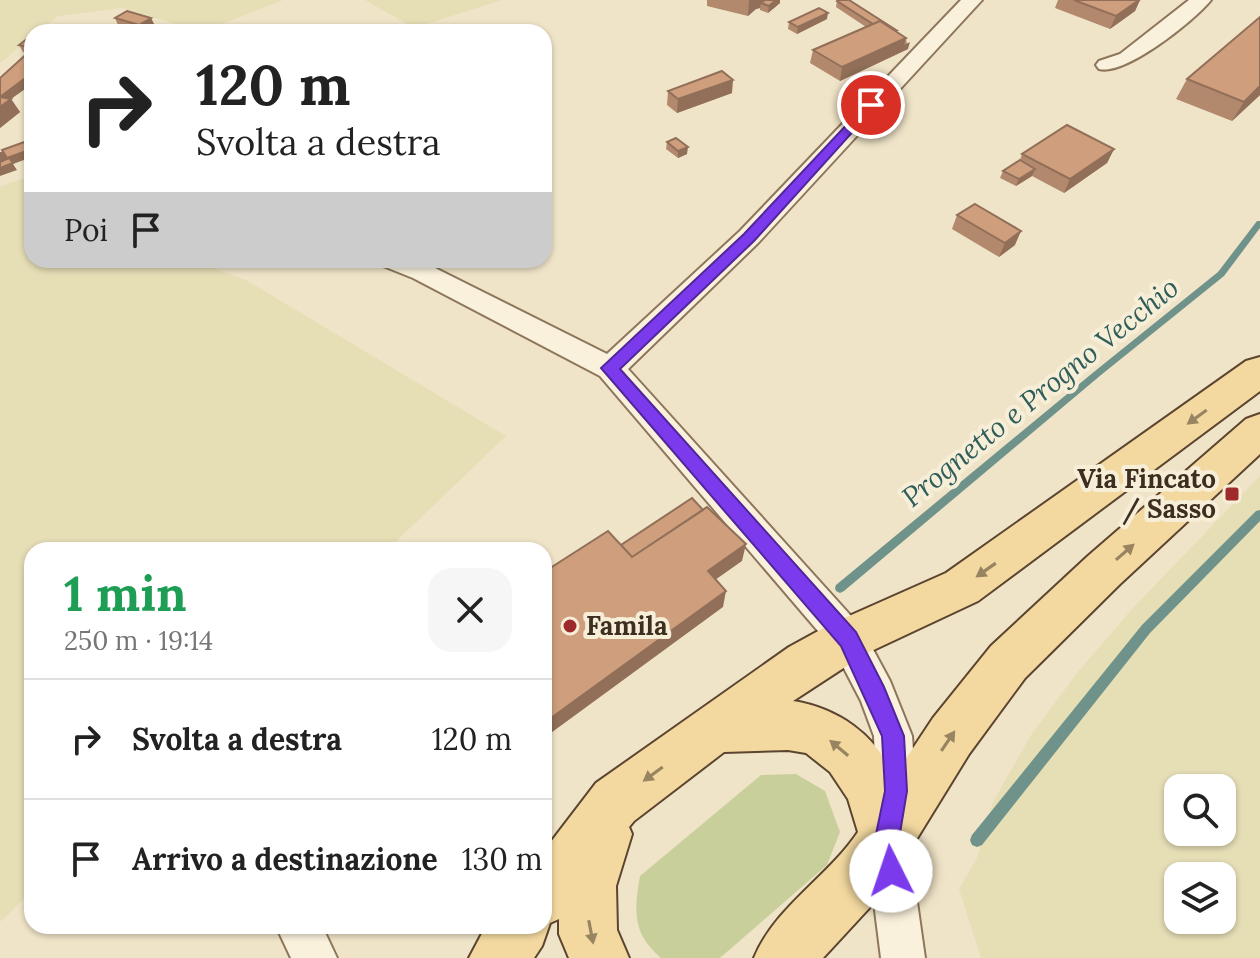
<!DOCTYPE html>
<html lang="it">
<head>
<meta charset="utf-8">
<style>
  body { margin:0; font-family:Lora,serif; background:#f6f6f6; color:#222; height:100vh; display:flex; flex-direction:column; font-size:30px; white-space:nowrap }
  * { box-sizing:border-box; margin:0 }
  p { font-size:26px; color:#767676 }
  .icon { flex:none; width:44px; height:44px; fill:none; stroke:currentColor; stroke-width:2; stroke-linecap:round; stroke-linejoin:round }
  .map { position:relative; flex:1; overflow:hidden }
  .sheet { position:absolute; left:24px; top:542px; width:528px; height:392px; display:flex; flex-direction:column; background:#fff; border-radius:24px; box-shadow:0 2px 6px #0004 }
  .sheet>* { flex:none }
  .hud { position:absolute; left:24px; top:24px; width:528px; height:244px; border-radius:24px; box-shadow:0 2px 6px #0004; background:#fff; color:#222; overflow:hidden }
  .tools { position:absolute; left:1164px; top:774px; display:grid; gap:16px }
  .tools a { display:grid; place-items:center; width:72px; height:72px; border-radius:16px; background:#fff; box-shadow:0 2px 6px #0004; font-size:40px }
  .pin { position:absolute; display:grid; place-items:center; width:68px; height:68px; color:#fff; margin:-34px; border:4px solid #fff; border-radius:50%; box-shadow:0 2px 8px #0007 }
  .me { position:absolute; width:88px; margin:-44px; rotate:356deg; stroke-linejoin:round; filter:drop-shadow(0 0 6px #0008) }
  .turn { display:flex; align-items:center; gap:28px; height:168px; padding:0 40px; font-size:36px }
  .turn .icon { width:104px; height:104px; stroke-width:2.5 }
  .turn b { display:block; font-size:56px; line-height:68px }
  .then { display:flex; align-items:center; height:76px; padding:0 40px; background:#0003; gap:16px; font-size:30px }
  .round { display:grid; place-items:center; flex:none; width:84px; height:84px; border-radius:24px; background:#f6f6f6 }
  .head { display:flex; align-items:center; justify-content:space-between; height:136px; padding:0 40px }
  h1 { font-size:48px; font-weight:700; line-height:60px; color:#1e9e55 }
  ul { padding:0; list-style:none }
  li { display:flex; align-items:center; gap:24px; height:120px; padding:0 40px; border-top:2px solid #e0e0e0 }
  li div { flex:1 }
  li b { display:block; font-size:30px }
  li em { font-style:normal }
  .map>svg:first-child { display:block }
  .farmland { fill:#e6deb5; fill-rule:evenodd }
  .green { fill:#c9cf9b }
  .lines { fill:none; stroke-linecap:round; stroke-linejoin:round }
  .stream { fill:#6f938a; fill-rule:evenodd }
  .minor-casing { stroke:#8d765c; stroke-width:4 }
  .major-casing { stroke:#5b4430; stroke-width:4 }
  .minor { fill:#faf1dc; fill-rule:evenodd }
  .major { fill:#f3d9a0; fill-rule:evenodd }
  .wall { fill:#b2896c }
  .shaded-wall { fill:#916f58 }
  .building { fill:#cf9f7d; stroke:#916f58; stroke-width:2 }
  .oneway { fill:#988460 }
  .route { fill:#7c3aed; stroke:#51269a; stroke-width:2 }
  .poi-dot { fill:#9e2a2b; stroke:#f7eed8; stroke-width:3 }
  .labels { text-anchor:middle; stroke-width:8; stroke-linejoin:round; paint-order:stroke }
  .poi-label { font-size:26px; font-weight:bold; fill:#3d2e20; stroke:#f7eed8; text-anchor:end }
  .water-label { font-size:28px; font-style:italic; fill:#2f5d5a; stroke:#f7eed8 }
</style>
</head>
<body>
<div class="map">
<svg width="1260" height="958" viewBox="0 0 1260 958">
  <rect width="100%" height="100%" fill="#f0e4c8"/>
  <!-- farmland -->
  <path class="farmland" d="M0 0H283L202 32 122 8 58 16 38 32H32V37L0 63Z
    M365 0H502L414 28Z
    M32 175V260H191L246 280 506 436 387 550H32V891L0 922V187Z
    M1260 476V958H981L959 889 977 858 993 802 1031 735 1077 673 1132 609ZM1222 788V832H1178V788ZM1222 876V920H1178V876Z"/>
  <!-- green -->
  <path class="green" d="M796 774 825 791 840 832 827 865 720 958H661C632 934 634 910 640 876L761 775Z"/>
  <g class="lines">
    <!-- stream -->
    <path class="stream" d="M1257 221H1260V228L1224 276 1101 375 844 591 840 593 836 591 835 588 836 585 1095 371 1218 272Z
      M1260 510V521L1150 633 982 845 977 847 972 845 970 840 972 835 1142 625 1256 511Z"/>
    <!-- minor casing -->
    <g class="minor-casing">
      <path id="minor" d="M961 0H982L758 243 628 369 861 627 890 681 912 736 916 791 908 839 925 958H881L866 839 876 791 874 736 861 701 835 651 600 376 413 278 383 266 379 260H417L431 266 607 354 740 231Z
        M1189 0H1211C1194 21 1125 76 1099 69L1096 65 1099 61 1120 54Z
        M276 926H322L337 958H291Z"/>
    </g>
    <!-- major casing -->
    <g class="major-casing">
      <path id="major" d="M1260 357V391L978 601 865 654 793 701C837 708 876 734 894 777L933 718 991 646 1088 556 1246 419 1260 414V454L1120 584 1025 678 969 754 884 892 823 958H754C774 908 828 877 858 832L848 799 830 772 806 753 788 750 724 752 634 821 629 827 632 834 616 886 617 930 629 958H569L559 934V919L550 923 542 946 534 958H469L486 926H544V851L596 783 789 647 831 624 946 573 1246 361Z"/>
    </g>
    <!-- minor -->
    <use href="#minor" class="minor"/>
    <!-- major -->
    <use href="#major" class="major"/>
  </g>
  <!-- wall -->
  <path class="wall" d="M707 0H780V3L768 13 760 10V8L756 9 748 16 707 6Z
    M1058 0H1140L1135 11 1110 29 1055 8Z
    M837 1 896 30V31L906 39 908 49 840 81 810 63 813 50 866 27 836 7Z
    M1260 17V95L1232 121 1176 99 1187 79Z
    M115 18H151L154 24 142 32 118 25Z
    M827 19 797 34 788 29 789 22Z
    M32 35V84L11 99 20 112 0 128V78L27 53 23 52 19 45Z
    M668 91 732 93 677 113 667 105Z
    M667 142 687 154 678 158 666 149Z
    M1114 149 1107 163 1064 193 1032 176 1016 186 1000 178 1003 171 1020 160 1022 154Z
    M957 215 1015 245 999 257 952 229Z"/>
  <!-- shaded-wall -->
  <path class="shaded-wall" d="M749 0H780V3L768 13 769 6 761 3 760 8 756 9 748 16Z
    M1139 0H1140L1135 11 1110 29 1116 16Z
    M828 13 827 19 797 34 798 27Z
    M151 18 154 24 142 32 139 25Z
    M906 38 904 45 910 42 908 49 840 81 842 67Z
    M32 73V84L2 105 0 97Z
    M733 80 732 93 677 113 678 99Z
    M1260 86V95L1232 121 1244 102Z
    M11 99 20 112 0 128V107Z
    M688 147 687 154 678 158V151Z
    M32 149V157L13 164 17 170 0 176V152Z
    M1114 149 1107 163 1064 193 1070 179Z
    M1035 169 1032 176 1016 186 1019 179Z
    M1021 231 1015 245 999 257 1005 243Z
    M746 544 742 561 705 587 708 571Z
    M726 591 723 607 544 738V723Z"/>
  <!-- building -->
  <path class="building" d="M765 0H776L769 6 761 3Z
    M838 0H849L896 30H894L880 21 873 24 837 1Z
    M1074 0H1139L1116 16Z
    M819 8 828 13 798 27 789 22Z
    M127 11 151 18 139 25 115 18Z
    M1260 17V86L1244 102 1187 79Z
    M880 21 906 38 842 67 813 50Z
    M170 25 182 28 178 32H161Z
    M41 28 78 32H36Z
    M32 35V47L19 45Z
    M32 49V73L0 97V78Z
    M722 71 733 80 678 99 668 91Z
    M0 97 11 99 0 107Z
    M1067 125 1114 149 1070 179 1022 154Z
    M676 138 688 147 678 151 667 142Z
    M30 140 32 142V149L7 158 2 150Z
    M9 158 13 163 0 168V162Z
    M1020 160 1035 169 1019 179 1003 171Z
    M975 204 1021 231 1005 243 957 215Z
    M692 498 703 510 632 557 621 545Z
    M707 507 746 544 708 571 726 591 544 723V572L608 531 632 557Z"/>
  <!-- one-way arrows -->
  <defs><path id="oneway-solid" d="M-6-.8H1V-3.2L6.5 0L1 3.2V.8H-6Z" transform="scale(2)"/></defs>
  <g class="oneway">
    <use href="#oneway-solid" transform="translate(1197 417) rotate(144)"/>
    <use href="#oneway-solid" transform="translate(1125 552) rotate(-41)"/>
    <use href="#oneway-solid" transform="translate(986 570) rotate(145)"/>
    <use href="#oneway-solid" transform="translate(948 741) rotate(-56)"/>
    <use href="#oneway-solid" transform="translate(839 748) rotate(-140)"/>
    <use href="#oneway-solid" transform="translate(653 774) rotate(144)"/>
    <use href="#oneway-solid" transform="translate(591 932) rotate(79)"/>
  </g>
  <!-- route -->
  <path class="route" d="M867 103 877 105 754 241 620 369 856 632 884 687 904 736 907 791 899 839 903 871 900 879 891 883 883 879 875 839 885 791 882 736 841 646 601 368 744 234Z"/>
  <!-- markers -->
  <g class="poi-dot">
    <rect x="1224" y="486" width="16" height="16" rx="4"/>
    <circle cx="570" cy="626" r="8"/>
  </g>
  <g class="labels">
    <!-- poi labels -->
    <g class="poi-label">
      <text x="1216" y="488">Via Fincato<tspan x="1216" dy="30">/ Sasso</tspan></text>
      <text x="586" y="635" text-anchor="start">Famila</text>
    </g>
    <!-- water labels -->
    <g class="water-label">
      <text transform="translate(1040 392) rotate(-39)" y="10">Prognetto e Progno Vecchio</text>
    </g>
  </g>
</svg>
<div class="tools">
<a><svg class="icon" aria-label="search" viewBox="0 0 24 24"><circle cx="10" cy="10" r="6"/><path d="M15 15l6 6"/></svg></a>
<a><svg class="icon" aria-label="layers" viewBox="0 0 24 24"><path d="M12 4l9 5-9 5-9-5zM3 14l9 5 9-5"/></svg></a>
</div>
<div class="pin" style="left:871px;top:105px;background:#d93025"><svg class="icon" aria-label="arrive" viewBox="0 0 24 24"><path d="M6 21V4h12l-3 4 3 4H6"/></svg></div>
<svg class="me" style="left:891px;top:871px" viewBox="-20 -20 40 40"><circle r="19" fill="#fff"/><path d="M0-13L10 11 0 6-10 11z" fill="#7c3aed"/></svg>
<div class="hud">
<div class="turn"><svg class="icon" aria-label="right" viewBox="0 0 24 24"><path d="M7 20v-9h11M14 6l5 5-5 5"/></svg><div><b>120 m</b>Svolta a destra</div></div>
<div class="then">Poi<svg class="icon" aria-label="arrive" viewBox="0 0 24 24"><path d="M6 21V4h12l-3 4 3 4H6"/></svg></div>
</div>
<section class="sheet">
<div class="head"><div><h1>1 min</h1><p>250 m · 19:14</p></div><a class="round"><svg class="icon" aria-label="close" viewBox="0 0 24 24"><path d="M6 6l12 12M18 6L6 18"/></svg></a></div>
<ul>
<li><svg class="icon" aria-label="right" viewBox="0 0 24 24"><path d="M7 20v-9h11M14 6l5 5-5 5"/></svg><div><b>Svolta a destra</b></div><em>120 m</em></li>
<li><svg class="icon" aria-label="arrive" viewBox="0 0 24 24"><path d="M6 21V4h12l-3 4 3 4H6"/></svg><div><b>Arrivo a destinazione</b></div><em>130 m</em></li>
</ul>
</section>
</div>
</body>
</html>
